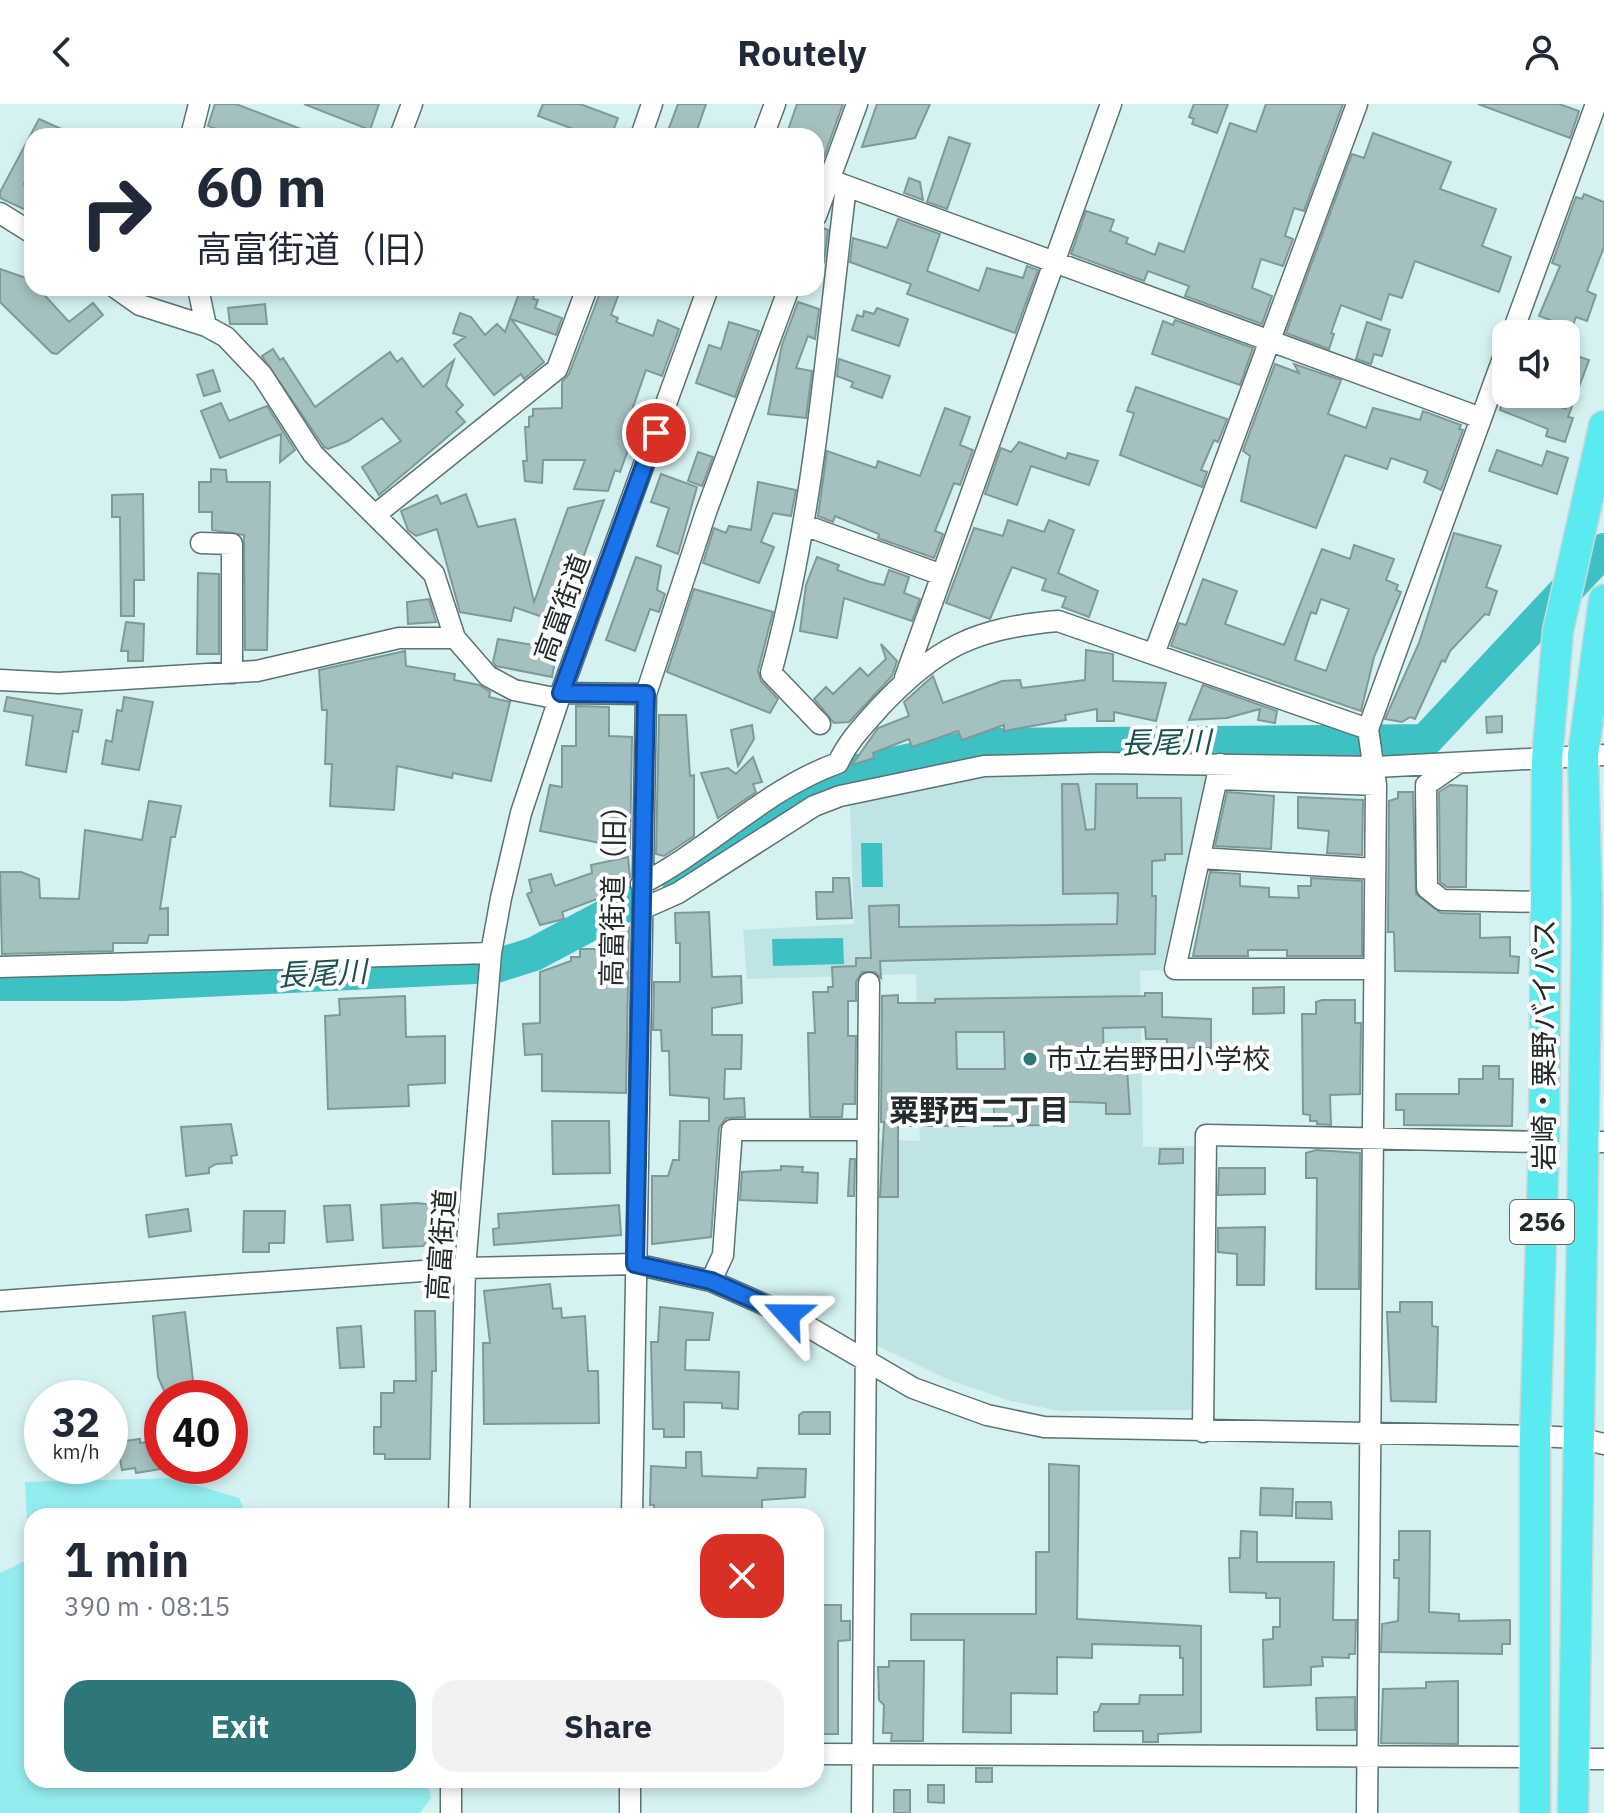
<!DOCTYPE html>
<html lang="en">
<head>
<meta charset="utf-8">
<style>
  body { margin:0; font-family:"IBM Plex Sans","Noto Sans JP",sans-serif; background:#f2f2f3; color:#1f2937; height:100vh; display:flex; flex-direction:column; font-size:30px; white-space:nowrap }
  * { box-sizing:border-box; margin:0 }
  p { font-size:26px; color:#747a83 }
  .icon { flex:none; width:44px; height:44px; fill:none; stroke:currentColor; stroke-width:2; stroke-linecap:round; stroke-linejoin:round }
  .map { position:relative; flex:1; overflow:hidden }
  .details { position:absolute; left:24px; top:1404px; width:800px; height:280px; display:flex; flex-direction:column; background:#fff; border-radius:24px; box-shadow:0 4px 12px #0003 }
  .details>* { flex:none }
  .guide { position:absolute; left:24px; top:24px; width:800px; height:168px; border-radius:24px; box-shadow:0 4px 12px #0003; background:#fff; color:#1f2937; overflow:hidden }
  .tools { position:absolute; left:1492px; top:216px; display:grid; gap:16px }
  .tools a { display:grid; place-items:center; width:88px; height:88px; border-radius:16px; background:#fff; box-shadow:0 4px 12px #0003; font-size:40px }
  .speed { position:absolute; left:24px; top:1276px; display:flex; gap:16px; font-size:40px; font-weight:700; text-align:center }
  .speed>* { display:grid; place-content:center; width:104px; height:104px; border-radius:50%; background:#fff; box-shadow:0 4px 12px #0003; line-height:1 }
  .speed small { font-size:20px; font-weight:400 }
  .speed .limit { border:12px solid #d22; background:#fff; color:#111 }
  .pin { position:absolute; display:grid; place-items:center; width:68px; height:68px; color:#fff; margin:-34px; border:4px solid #fff; border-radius:50%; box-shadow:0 2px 8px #0007 }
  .me { position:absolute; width:88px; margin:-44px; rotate:294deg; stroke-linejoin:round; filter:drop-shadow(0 0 6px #0008) }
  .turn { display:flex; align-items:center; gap:28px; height:168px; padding:0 40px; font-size:36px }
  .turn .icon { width:104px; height:104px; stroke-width:2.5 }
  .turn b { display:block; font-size:56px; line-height:68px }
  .round { display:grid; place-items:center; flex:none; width:84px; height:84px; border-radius:24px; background:#f2f2f3 }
  .overview { display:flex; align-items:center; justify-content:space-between; height:136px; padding:0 40px }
  h1 { font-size:48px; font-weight:700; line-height:60px }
  .button { display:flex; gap:16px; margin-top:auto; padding:16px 40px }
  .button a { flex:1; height:92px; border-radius:24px; background:#2d7779; color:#fff; font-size:32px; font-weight:700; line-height:92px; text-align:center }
  .button a+a { background:#f2f2f3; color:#1f2937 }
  header { display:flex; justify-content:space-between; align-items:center; height:104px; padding:0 40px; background:#fff; font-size:36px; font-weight:700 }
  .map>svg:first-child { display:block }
  .built { fill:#bfe4e5 }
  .green { fill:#93edef }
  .water { fill:#3ec1c4 }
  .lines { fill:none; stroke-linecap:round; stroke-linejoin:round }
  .river { stroke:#3ec1c4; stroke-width:34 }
  .building { fill:#a5c0c0; stroke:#7f9999; stroke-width:2; fill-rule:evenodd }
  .minor-casing { stroke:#5a7373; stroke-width:23 }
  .highway-casing { stroke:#d3d5d5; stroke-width:33 }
  .minor { stroke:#fff; stroke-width:20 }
  .highway { stroke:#59ebef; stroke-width:30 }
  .route-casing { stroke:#114b97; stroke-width:20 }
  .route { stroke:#1a73e8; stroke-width:14 }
  .poi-dot { fill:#2d7779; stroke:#fff; stroke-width:3 }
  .labels { text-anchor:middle; stroke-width:8; stroke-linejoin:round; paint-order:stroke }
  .shield { fill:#fff; stroke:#646b6b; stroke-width:2 }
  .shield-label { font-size:26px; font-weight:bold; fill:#212b2b }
  .street-label { font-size:28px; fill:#212b2b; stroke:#fff }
  .poi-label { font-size:28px; fill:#212b2b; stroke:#fff; text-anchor:start }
  .water-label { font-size:30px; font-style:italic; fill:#1c5254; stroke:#fff }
  .neighbourhood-label { font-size:30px; font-weight:bold; fill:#212b2b; stroke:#fff }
</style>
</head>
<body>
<header><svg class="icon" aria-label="back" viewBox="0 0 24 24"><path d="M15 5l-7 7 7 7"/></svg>Routely<svg class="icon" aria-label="person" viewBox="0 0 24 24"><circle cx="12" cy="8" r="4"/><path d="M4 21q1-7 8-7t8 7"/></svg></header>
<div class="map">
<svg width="1604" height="1709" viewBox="0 0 1604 1709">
  <rect width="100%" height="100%" fill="#d5f1f2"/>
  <!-- built -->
  <path class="built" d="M1063 666 1209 669 1162 866 1140 867 1143 1043 1198 1042 1199 1306 1060 1307 1011 1297 949 1276 874 1240 876 1039 882 1036 920 1037 916 870 747 875 743 826 854 820 850 701 983 671Z"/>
  <!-- green -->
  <path class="green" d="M172 1374 239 1394 247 1412H32V1676H426L431 1694 420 1709H0V1469L29 1455 25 1378Z"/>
  <!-- water -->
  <path class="water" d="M861 739H882L883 783H862Z
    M843 834 844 860 773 862 772 835Z"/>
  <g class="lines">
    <!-- river -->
    <path class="river" d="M677 773 732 741 801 688 855 668 983 641 1425 637 1604 446
      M0 880H123L496 862 534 850 630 799"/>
  </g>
  <!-- building -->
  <path class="building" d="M215 0H236L319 32H236L208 22Z
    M304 0H379L370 26Z
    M543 0H580L618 14 611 32H592L538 12Z
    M678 0H706L695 32H666Z
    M797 0H843L817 72 816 32H786Z
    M877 0H930L915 34 862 43Z
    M1194 0H1228L1217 29 1192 20 1194 15 1189 13Z
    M1266 0H1343L1304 107 1294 104 1285 132 1293 135 1283 162 1261 155 1252 184 1272 192 1262 220 1185 192 1189 182 1148 167 1144 177 1071 150 1086 107 1114 116 1110 127 1128 134 1126 139 1155 151 1159 139 1184 148 1230 19 1256 28Z
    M1478 0H1559L1579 7 1570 34Z
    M39 15 77 32H32V61L24 80 32 83 28 107 0 94V88Z
    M1373 29 1451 58 1440 85 1496 105 1482 142 1511 153 1499 188 1415 157 1402 194 1389 190 1381 216 1341 201 1331 229 1334 230 1329 245 1286 229 1352 50 1364 54Z
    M949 33 970 40 947 105 927 98Z
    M909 74 920 78 923 96 904 89Z
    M1584 90 1604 98V143L1587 187 1596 191 1587 217 1576 213 1572 224 1539 212 1560 162 1552 159 1576 93 1582 95Z
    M898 115 940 130 927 167 979 187 987 164 1023 174 1027 162 1038 166 1015 229 907 190 911 180 850 158 853 134 887 144Z
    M823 124 828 126 824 158 816 155Z
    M0 165 32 176V184H38L69 218 93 199 103 211 57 250 52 249 0 198Z
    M521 184H536L533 195 538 196 535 204 562 214 556 231 511 215 544 258 524 275 521 270 494 291 454 241 465 233 453 229 460 209 471 213 485 231 497 220 505 228Z
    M602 184H621L611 211 618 214 616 218 653 232 658 216 679 225 667 258 662 272 646 266 626 323 635 327 620 368 615 366 608 387 574 385 585 356H543L542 379 525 377 523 357H527L525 323H529V313L533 312V305L562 304V278L569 270Z
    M798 198 819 205 815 235 808 232 796 264 812 267 806 314 768 310 782 241Z
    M265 200 267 220H230L228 204Z
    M877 204 908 215 899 242 852 226 857 211 863 213 864 207 874 210Z
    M1175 216 1253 244 1240 281 1152 250 1163 217 1173 221Z
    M729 218 759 227 735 293 696 279 709 241 721 245Z
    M1367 218 1390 226 1382 252 1374 250 1371 260 1356 255Z
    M273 245 280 256 283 254 315 303 390 248 397 258 402 254 423 283 454 256 446 282 463 301 456 308 465 318 379 391 362 363 401 337 382 314 348 337 328 345 324 343 262 252Z
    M1566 248 1589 256 1568 313 1573 314 1565 338 1546 332 1548 325 1500 306 1506 284V290H1523L1566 305Z
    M839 255 890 272 882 294 851 283 853 278 837 272Z
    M1275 260 1299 269 1294 260 1341 276 1328 310 1366 324 1373 304 1420 316 1423 307 1461 321 1459 325 1463 326 1441 386 1424 378 1428 367 1391 354 1387 365 1345 351 1316 424 1241 397 1250 352 1243 347Z
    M213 266 220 287 204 292 197 271Z
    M1136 283 1227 315 1218 338 1214 336 1201 366 1207 368 1202 383 1120 351 1134 309 1127 307Z
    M221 299 229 317 267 302 295 346 280 358 281 330 220 354 201 307Z
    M945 304 970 313 960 341 973 346 960 381 954 379 935 427 943 430 934 454 878 434 879 430 835 412 833 418 818 412 827 347 876 364 878 357 920 372Z
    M1019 338 1066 355 1068 349 1098 357 1089 381 1031 362 1017 401 985 390 1001 344 1011 348Z
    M1497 346 1542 362 1547 347 1568 354 1557 390 1489 367Z
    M698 348 713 353 702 382 688 377Z
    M211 365 226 366 227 378H270L267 546H245L244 431 212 426V408H199V378H211Z
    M661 370 697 383 678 450 657 442 669 404 651 398Z
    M758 378 796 386 791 412 773 409 761 438 774 443 759 479 703 459 714 424 726 429 729 422 751 426Z
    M143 390 144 476H134V512H121L120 413H112V391Z
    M466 390 478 423 515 415 534 498 568 404 604 396 574 479 583 482 576 500 568 497 560 519 514 503 511 517 460 508 437 425 416 432 408 426 401 407 437 391 441 400Z
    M1008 416 1044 428 1049 416 1074 426 1058 469 1098 487 1089 513 1062 503 1066 493 1042 486 1046 475 1012 463 990 515 946 499 974 424 1003 432Z
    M1454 429 1501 442 1486 483 1497 487 1489 511 1485 510 1450 547 1445 558 1442 556 1415 615 1410 613 1402 618 1385 615 1419 539Z
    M1354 441 1394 455 1386 476 1398 481 1396 486 1401 488 1374 553 1361 607 1171 542 1179 519 1186 521 1203 475 1237 487 1225 520 1284 541 1322 445 1350 455ZM1321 495 1349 505 1326 567 1295 556 1311 508 1316 510Z
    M636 453 661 462 657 486 665 490 659 508 650 505 635 547 606 536Z
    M817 453 839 461 837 466 870 478 884 481 889 466 909 473 904 489 920 495 912 517 844 494 837 534 800 527 806 481Z
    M198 469 219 470V550H197Z
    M694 485 773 508 758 567 761 577 778 595 770 609 667 568Z
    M429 495 436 518 408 520 407 498Z
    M126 518 144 520 143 557H128V547H121Z
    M498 535 557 545 552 573 496 562 493 558Z
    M881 540 897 557 892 572 849 618 834 619 814 595 826 583 833 590 860 564 868 572 886 555Z
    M1086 546 1113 550V577L1166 579 1156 617 1114 608V617H1097V605L1065 611 1066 616 1004 627V621L962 636 958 627 912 643 909 635 873 649 874 654 852 661 878 624 909 612 904 598 933 572 943 599 1002 577 1020 576 1022 584 1085 576Z
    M405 547 406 562 455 570 454 576 479 581 490 588 489 593 510 598 491 677 453 669 452 674 397 662 394 706 330 702 332 660H325L327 606H322L319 566Z
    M1203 581 1277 607 1275 619 1258 616 1260 605 1227 614 1189 616Z
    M7 593 82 606 78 628 73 627 66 668 26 661 33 612 4 607Z
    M124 593 153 598 139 666 102 660 106 636 112 638 117 606 122 607Z
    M576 602 609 603V632L632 633 630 745 540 727 550 681 562 683V642H576Z
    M659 611H686L690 672 694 671V732L664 752 656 750Z
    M1502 612V628L1487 629 1486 613Z
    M752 621 754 635 738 662 731 626Z
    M753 653 762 678 753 680 756 688 718 714 701 669 728 664 736 670Z
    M1062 680H1078L1086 726 1095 725 1096 680H1137V694H1181L1182 750H1165V756L1152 757V792H1156L1155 850 880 857 881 874 875 868H862L856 878V897H848V932H856L855 1000H843L842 1013H810L808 929H815L813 888H828V883H833L832 863 856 862V854H871L869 802 899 801V823L1117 820 1118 789 1063 790Z
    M1450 681 1467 682 1466 783H1447L1440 778 1439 688Z
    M1227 688 1274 692 1271 745 1215 742Z
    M1398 688H1413L1416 790 1441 809 1480 810V834L1510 833V852L1519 853 1518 869 1395 867 1394 828H1388L1389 697 1398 694Z
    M1298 693 1363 696 1362 751 1327 749 1329 727 1298 724Z
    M149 697 181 702 175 733H171L160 805 168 804V831H149L147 839H113V847L2 850 0 768H21L39 775 40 794 79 795 85 726 142 736Z
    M628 753 630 773 620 779 621 783 606 786 608 791 562 808 564 815 540 821 527 790 532 788 529 776 551 770 555 782 592 769 591 761Z
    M1210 768 1240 770V782L1269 784V793L1299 794 1298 782H1311V774L1362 777V852H1287V846H1248V852H1193Z
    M833 774H849L852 814 817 815 816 788H833Z
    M709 808 712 873 741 872 742 899 712 904V931H742L741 965H725L724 995 744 994 745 1013 726 1014 719 1024 711 1133 652 1140V1072H668L673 1056H679L680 1017H709V994L670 991 669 947H662L661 926H653L654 878H680V839H676L675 809Z
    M621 823H629L626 989 542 987V950L525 951 523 920 540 919V868L571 857V853H580V845H599V834H609V829H621Z
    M1284 883V909L1253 910V884Z
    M1145 889H1162V913L1211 915V944H1167V935H1146L1145 923 1103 924 1104 965 1127 964 1130 1010H1106V999L1045 997V1021L994 1022V998H963L964 1022H898V1093H880L884 1018H881L882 892 898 891V899H935V895L1145 892ZM956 928H1004L1005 965H957Z
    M405 892 406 933 445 932V979L408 981 409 1002 328 1005 325 912 340 911 339 895Z
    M1322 896H1355V919H1361L1360 990 1330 991 1331 1021 1317 1020V1017H1310V1011L1303 1010 1302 910H1316V898Z
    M1483 962H1499V975H1513L1512 1022 1404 1021V1006H1396V990H1459V975H1483Z
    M552 1017H609L610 1069 553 1070Z
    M231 1020 237 1051 231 1052 232 1059 216 1060 209 1064V1069L186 1072 181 1023Z
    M1160 1045H1183V1059L1159 1060Z
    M1316 1046 1360 1049 1359 1185H1316L1317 1074H1306V1049Z
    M850 1055H855L854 1092H848Z
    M781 1062 803 1063 802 1068 818 1069 817 1099 740 1096 742 1068 781 1066Z
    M1219 1064H1265V1090L1218 1091Z
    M417 1099 441 1102 442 1123 423 1142 383 1144 381 1101Z
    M350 1101 353 1136 327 1138 324 1102Z
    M619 1101 621 1131 494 1141 493 1125 499 1124 498 1110Z
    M188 1105 191 1127 149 1133 146 1111Z
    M244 1107H285L284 1139H269V1148H243Z
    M1265 1123 1264 1181H1237V1150L1218 1148V1124Z
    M550 1180 553 1205 561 1204 562 1214 585 1212 588 1267H598L599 1319 484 1320 483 1239H490L484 1187Z
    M1400 1198H1432V1222L1438 1223 1436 1298 1391 1297 1387 1208H1400Z
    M660 1203 713 1209 709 1236H686L685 1266 739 1268 738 1305 722 1304V1299L684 1298V1333H664V1325H653L651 1238H658Z
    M415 1207H435L436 1267H432L430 1355H385V1350H374V1323H381V1289H394V1277H416Z
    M185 1208 194 1285 165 1289 158 1273 153 1212Z
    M361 1222 364 1263 340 1264 337 1224Z
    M803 1308H830V1330H799V1311Z
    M140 1335V1339L157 1336 161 1365 136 1369 135 1364 122 1366 117 1338Z
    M686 1348H701L702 1372 757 1374 758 1364 806 1365 805 1393 762 1396V1411L654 1412V1401H650L651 1362 686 1364Z
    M1049 1360 1079 1362 1077 1515 1201 1522V1628L1158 1630V1638H1143V1627H1094V1608H1098L1101 1600H1139L1140 1591H1183V1554H1180V1542L1092 1540V1554L1057 1553V1590L1011 1589V1629L963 1628 964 1536H911V1510H1036V1448H1049Z
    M1261 1384 1293 1385 1292 1412 1260 1411Z
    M1296 1398H1331L1332 1415 1296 1414Z
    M1241 1427 1257 1428V1458H1334L1333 1516H1356L1355 1550H1349V1554L1322 1553 1323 1562 1311 1563V1581L1264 1583 1263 1536 1273 1535V1523H1280V1494H1266V1489L1230 1488 1229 1454H1240Z
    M1399 1427H1430L1429 1508 1459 1510V1517L1510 1516V1540H1502V1550L1381 1548 1382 1520 1398 1517 1399 1474H1394V1456H1399Z
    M816 1501H841V1517H850V1536L838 1537V1630H816Z
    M889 1557H924L923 1637H891L892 1629H883L884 1601 879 1596 878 1563H889Z
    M1458 1577V1640L1381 1639 1383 1585 1426 1584V1578Z
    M1355 1593V1626H1317L1316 1594Z
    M976 1664H992V1678H976Z
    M928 1681H944V1699L928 1698Z
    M894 1686H910V1709H894Z"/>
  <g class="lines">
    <!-- minor casing -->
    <g class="minor-casing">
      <path id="minor" d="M191 32 199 0
        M400 32 412 0
        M641 32 652 0
        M763 32 775 0
        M830 76 1481 314
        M0 109 32 129
        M816 112 857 0
        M116 184 140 201 206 222 226 233 262 271 313 350 434 470 455 534 488 572 514 586 559 595
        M198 184 206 222
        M1512 230 1596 0
        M375 411 557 265 587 184
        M804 421 942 471
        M201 439 232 440V569
        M1154 550 1357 0
        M905 574 1111 0
        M0 576 59 579 257 567 399 534H455
        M561 589 646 590
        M820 620 771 569C814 411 826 245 846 82
        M1458 659 1426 681 1427 784 1442 796 1545 798
        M1220 660 1175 865H1374
        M1218 675 1376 681
        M1200 754 1375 765
        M641 780C710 745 765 685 838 659 848 637 863 622 879 604 936 543 975 524 1058 517L1368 625
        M642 805 678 789 814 702 840 692 984 662 1102 659 1376 663 1604 651
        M0 863 491 849
        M1584 1038H1604
        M711 1177 723 1151 732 1026H868
        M0 1197 465 1164 635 1160 711 1177 788 1211 913 1284 987 1311 1044 1323 1535 1332 1579 1334 1604 1340
        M1203 1328 1206 1031 1544 1038
        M459 1412 465 1164 491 849 501 794 521 709 561 589 708 184
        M632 1412 646 590 706 408 789 184
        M816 1650 1536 1653
        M1573 1655H1604
        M451 1709V1676
        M630 1709V1676
        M862 1709 869 879
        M1367 1709 1376 681 1368 625 1506 246"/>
    </g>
    <!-- highway casing -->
    <g class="highway-casing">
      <path id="highway" d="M1535 1709V1332L1544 1038 1547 655 1558 527 1604 322
        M1573 1709 1587 806 1583 651 1604 496"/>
    </g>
    <!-- minor -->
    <use href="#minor" class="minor"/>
    <!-- highway -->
    <use href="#highway" class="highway"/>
  </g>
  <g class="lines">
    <!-- route casing -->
    <g class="route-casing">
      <path id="route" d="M656 329 561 589 646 590 635 1160 711 1177 788 1211"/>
    </g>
    <!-- route -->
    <use href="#route" class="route"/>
  </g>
  <!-- markers -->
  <circle class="poi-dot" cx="1030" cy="955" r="8"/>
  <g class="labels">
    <!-- shield labels -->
    <rect class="shield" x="1510" y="1096" width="64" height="44" rx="6"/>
    <g class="shield-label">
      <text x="1542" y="1127">256</text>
    </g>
    <!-- street labels -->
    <g class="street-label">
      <text transform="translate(562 504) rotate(-70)" y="10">高富街道</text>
      <text transform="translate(613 785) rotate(-89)" y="10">高富街道（旧）</text>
      <text transform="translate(1544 941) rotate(-90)" y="10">岩崎・粟野バイパス</text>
      <text transform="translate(441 1141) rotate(-86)" y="10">高富街道</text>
    </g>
    <!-- poi labels -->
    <g class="poi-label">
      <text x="1046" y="965">市立岩野田小学校</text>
    </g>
    <!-- water labels -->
    <g class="water-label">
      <text transform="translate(1166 639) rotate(-1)" y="10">長尾川</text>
      <text transform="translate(322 870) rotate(-3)" y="10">長尾川</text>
    </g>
    <!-- neighbourhood labels -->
    <g class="neighbourhood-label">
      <text x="979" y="1017">粟野西二丁目</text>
    </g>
  </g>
</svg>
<div class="tools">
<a><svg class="icon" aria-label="sound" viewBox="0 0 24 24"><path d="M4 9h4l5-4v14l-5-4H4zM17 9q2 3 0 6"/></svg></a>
</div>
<div class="speed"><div>32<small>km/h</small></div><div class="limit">40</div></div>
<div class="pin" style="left:656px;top:329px;background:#d93025"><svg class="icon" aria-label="arrive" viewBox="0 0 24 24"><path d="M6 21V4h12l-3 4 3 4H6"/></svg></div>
<svg class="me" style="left:788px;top:1211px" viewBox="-20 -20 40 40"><path d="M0-17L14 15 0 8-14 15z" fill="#1a73e8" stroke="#fff" stroke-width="4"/></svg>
<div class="guide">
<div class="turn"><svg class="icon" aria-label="right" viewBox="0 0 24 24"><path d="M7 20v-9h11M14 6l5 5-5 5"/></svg><div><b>60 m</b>高富街道（旧）</div></div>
</div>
<section class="details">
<div class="overview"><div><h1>1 min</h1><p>390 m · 08:15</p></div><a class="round" style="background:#d93025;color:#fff"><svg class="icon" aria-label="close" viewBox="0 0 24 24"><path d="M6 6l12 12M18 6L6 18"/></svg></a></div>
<div class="button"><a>Exit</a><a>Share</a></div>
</section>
</div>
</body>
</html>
